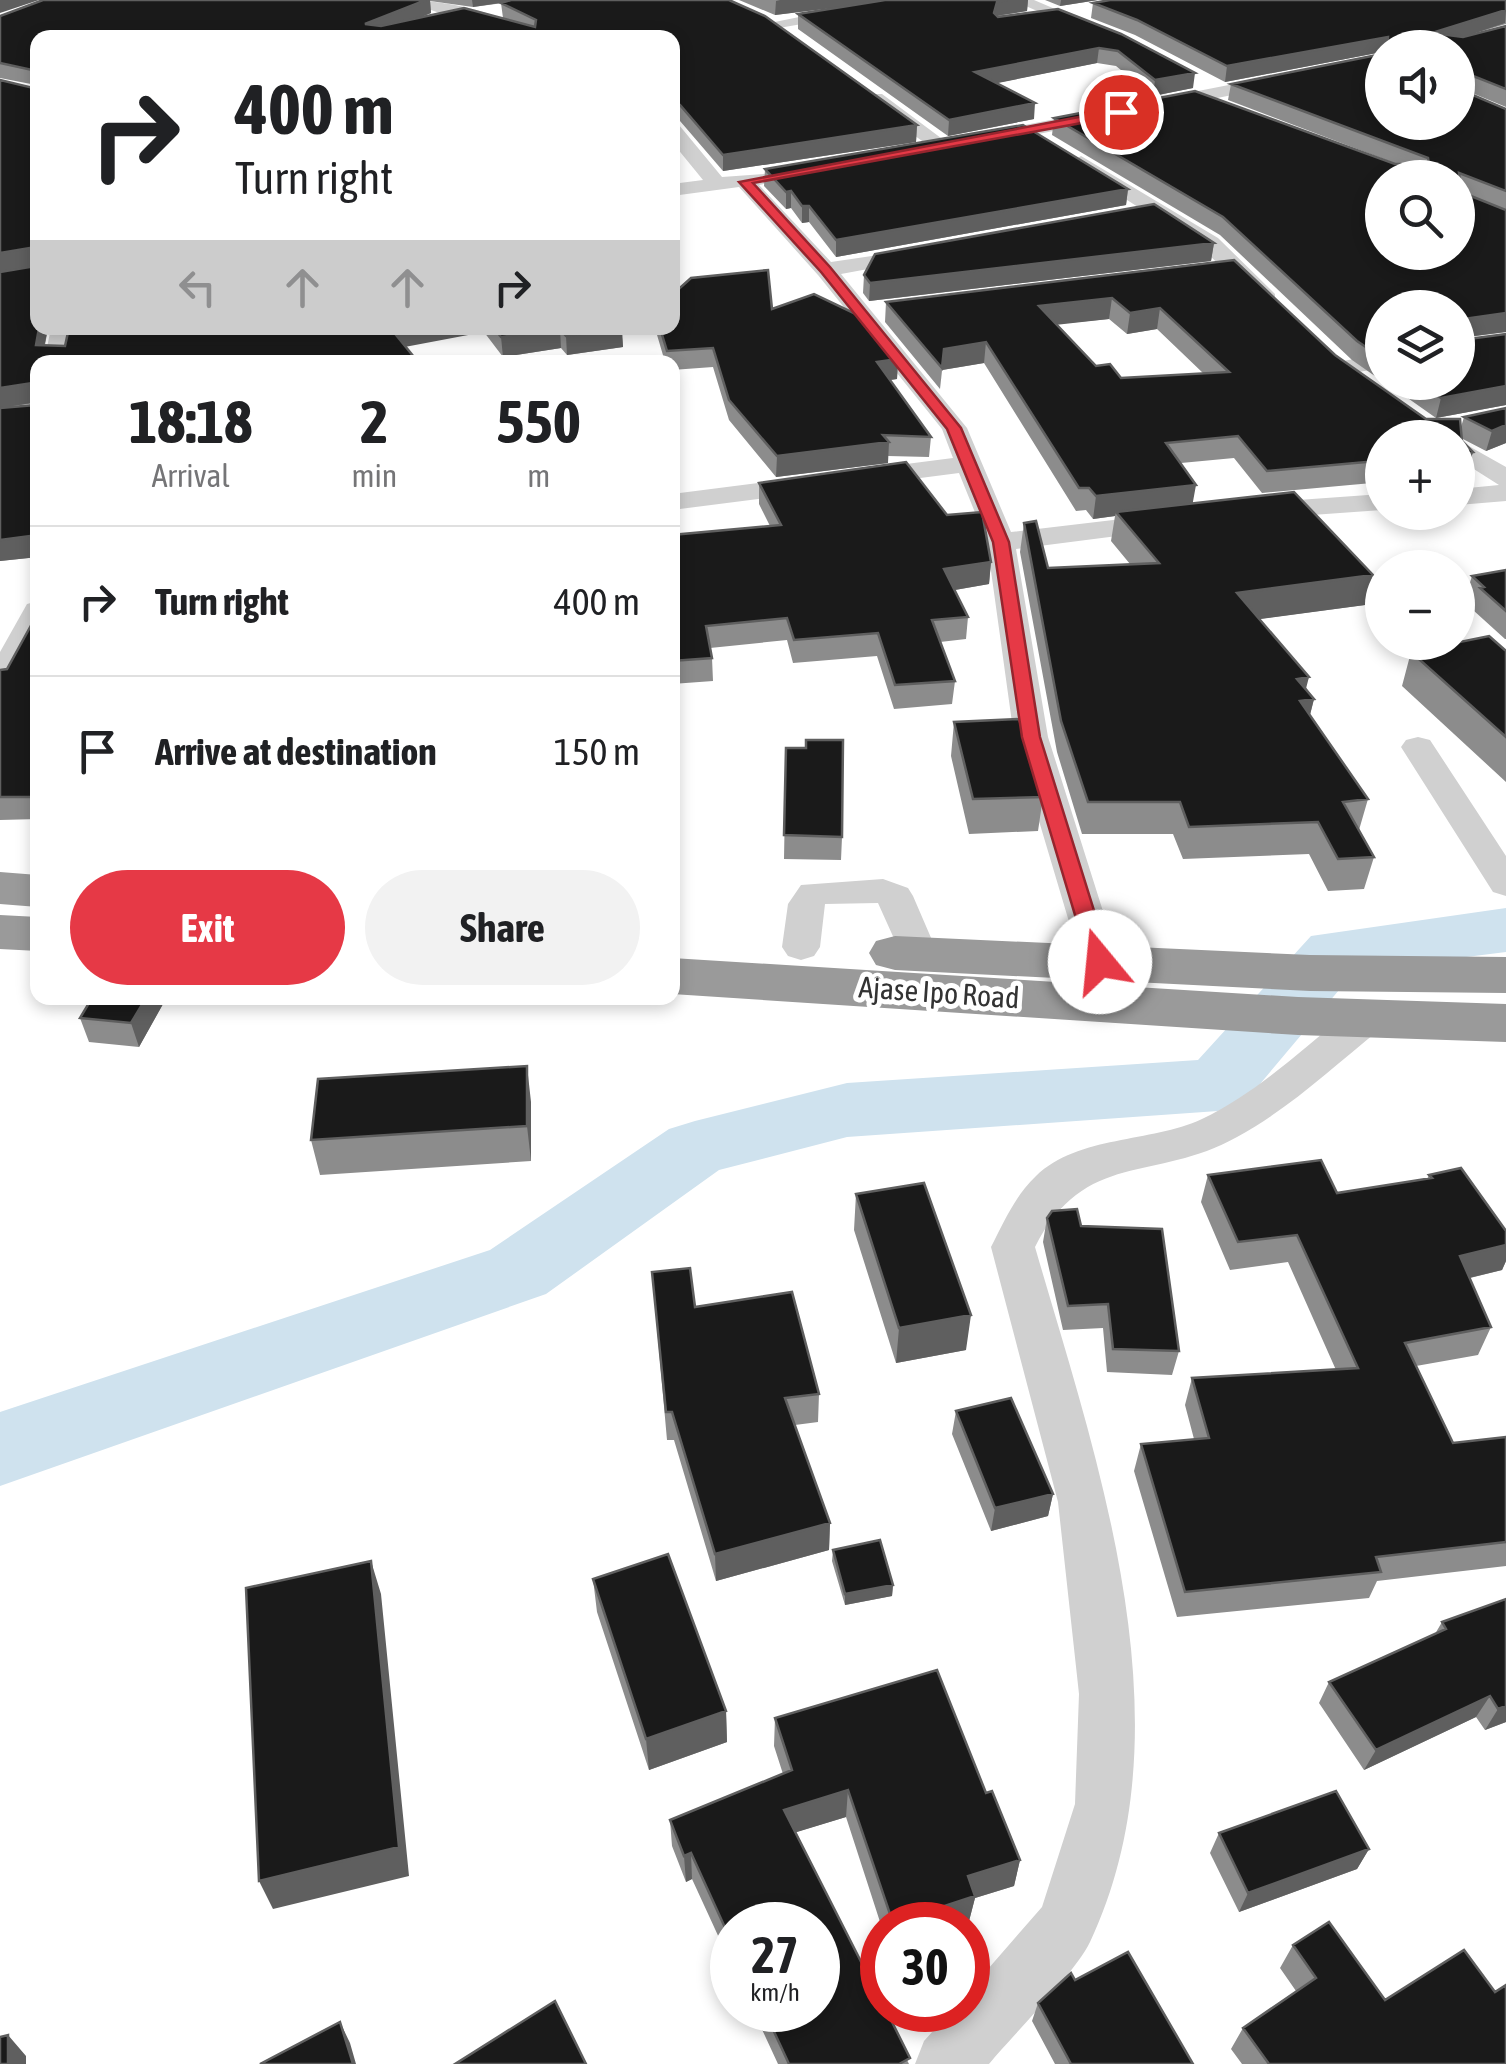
<!DOCTYPE html>
<html lang="en">
<head>
<meta charset="utf-8">
<style>
  body { margin:0; font-family:"Asap Condensed",sans-serif; background:#f2f2f2; color:#202124; height:100vh; display:flex; flex-direction:column; font-size:38px; white-space:nowrap }
  * { box-sizing:border-box; margin:0 }
  p { font-size:32px; color:#757577 }
  .icon { flex:none; width:55px; height:55px; fill:none; stroke:currentColor; stroke-width:2; stroke-linecap:round; stroke-linejoin:round }
  .map { position:relative; flex:1; overflow:hidden }
  .details { position:absolute; left:30px; top:355px; width:650px; height:650px; display:flex; flex-direction:column; background:#fff; border-radius:20px; box-shadow:0 5px 15px #0003 }
  .details>* { flex:none }
  .top-card { position:absolute; left:30px; top:30px; width:650px; height:305px; border-radius:20px; box-shadow:0 5px 15px #0003; background:#fff; color:#202124; overflow:hidden }
  .controls { position:absolute; left:1365px; top:30px; display:grid; gap:20px }
  .controls a { display:grid; place-items:center; width:110px; height:110px; border-radius:50%; background:#fff; box-shadow:0 5px 15px #0003; font-size:50px }
  .speed { position:absolute; left:710px; top:1902px; display:flex; gap:20px; font-size:50px; font-weight:700; text-align:center }
  .speed>* { display:grid; place-content:center; width:130px; height:130px; border-radius:50%; background:#fff; box-shadow:0 5px 15px #0003; line-height:1 }
  .speed small { font-size:25px; font-weight:400 }
  .speed .limit { border:15px solid #d22; background:#fff; color:#111 }
  .pin { position:absolute; display:grid; place-items:center; width:85px; height:85px; color:#fff; margin:-42px; border:5px solid #fff; border-radius:50%; box-shadow:0 2px 10px #0007 }
  .me { position:absolute; width:110px; margin:-55px; rotate:343deg; stroke-linejoin:round; filter:drop-shadow(0 0 8px #0008) }
  .turn { display:flex; align-items:center; gap:35px; height:210px; padding:0 40px; font-size:45px }
  .turn .icon { width:130px; height:130px; stroke-width:2.5 }
  .turn b { display:block; font-size:70px; line-height:85px }
  .lanes { display:flex; align-items:center; height:95px; padding:0 40px; background:#0003; justify-content:center; gap:50px; direction:ltr }
  .lanes .off { opacity:.35 }
  .eta { display:flex; justify-content:space-evenly; align-items:center; height:170px; text-align:center }
  .eta b { font-size:60px; font-weight:700; line-height:70px }
  .cta { display:flex; gap:20px; margin-top:auto; padding:20px 40px }
  .cta a { flex:1; height:115px; border-radius:60px; background:#e63946; color:#fff; font-size:40px; font-weight:700; line-height:115px; text-align:center }
  .cta a+a { background:#f2f2f2; color:#202124 }
  ul { padding:0; list-style:none }
  li { display:flex; align-items:center; gap:30px; height:150px; padding:0 40px; border-top:2px solid #e0e0e0 }
  li div { flex:1 }
  li b { display:block; font-size:38px }
  li em { font-style:normal }
  .map>svg:first-child { display:block }
  .lines { fill:none; stroke-linecap:round; stroke-linejoin:round }
  .river { fill:#cfe2ee; fill-rule:evenodd }
  .minor { fill:#d0d0d0; fill-rule:evenodd }
  .highway { fill:#9a9a9a; fill-rule:evenodd }
  .wall { fill:#8c8c8c; fill-rule:evenodd }
  .shaded-wall { fill:#5f5f5f }
  .building { fill:#1a1a1a; stroke:#5f5f5f; stroke-width:2.5; fill-rule:evenodd }
  .route { fill:#e63946; stroke:#96252e; stroke-width:2.5 }
  .labels { text-anchor:middle; stroke-width:10; stroke-linejoin:round; paint-order:stroke }
  .street-label { font-size:30px; fill:#333; stroke:#fff }
</style>
</head>
<body>
<div class="map">
<svg width="1506" height="2064" viewBox="0 0 1506 2064">
  <rect width="100%" height="100%" fill="#fff"/>
  <g class="lines">
    <!-- river -->
    <path class="river" d="M1506 908V952L1355 971 1244 1103 1218 1111 847 1137 719 1170 546 1294 0 1486V1412L490 1250 669 1129 695 1121 847 1083 1198 1060 1311 936Z"/>
    <!-- minor -->
    <path class="minor" d="M402 0C445 0 502 11 536 38H512Z
      M1012 0H1034L1104 30 1090 34Z
      M848 7 856 12 854 15 773 29 765 24Z
      M1382 55V65L979 146 969 140 979 134Z
      M868 94H882L953 147 936 151 868 102Z
      M672 123 679 125 722 177 777 173V181L759 185 831 262 933 247V257L841 274 967 428 1011 532 1164 514 1178 522 1164 530 1016 549 1048 737 1119 962 1114 971 1100 975 1086 971 1081 962 1014 737 987 542 959 473 672 510V494L953 458 942 429 818 275 739 187 672 196V184L703 180 672 142Z
      M1081 156 1218 238 1275 294V304H1259L1202 248 1074 166 1071 162Z
      M51 328H75L68 362H44Z
      M1382 354V368L1341 375 1329 368 1332 363Z
      M1458 440 1506 467V501L1458 505V489L1499 485 1458 459Z
      M1382 494V510L1257 519 1243 511 1257 503Z
      M38 601V640L11 689 0 692V652L27 604Z
      M1418 737 1430 740 1506 856V896L1493 892 1401 747 1406 740Z
      M883 879 908 888 913 896 938 954 933 963 919 967 905 963 878 903 825 904 820 947 814 956 801 960 788 956 782 947 788 904 801 885Z
      M1365 1006 1379 1010 1385 1020 1379 1030C1333 1067 1289 1109 1237 1137 1155 1183 1085 1149 1035 1247 1097 1461 1192 1726 1090 1942 1075 1973 1014 2034 989 2064H915L924 2041 952 2010H968V1992L1042 1907 1075 1804 1079 1694 1058 1502 991 1247C1004 1222 1015 1196 1036 1176 1079 1135 1150 1143 1202 1119 1257 1093 1304 1048 1351 1010Z"/>
    <!-- highway -->
    <path class="highway" d="M0 872 38 875V907L0 904Z
      M0 915 38 917V951L0 949Z
      M895 936 1310 955 1506 957V993L1310 991 895 970 876 965 869 953 876 941Z
      M672 958 1298 997 1506 1004V1042L1298 1035 672 994Z"/>
  </g>
  <!-- wall -->
  <path class="wall" d="M43 0H729L917 125 916 142 723 171 680 121 672 120V38H38V328H48L45 345 65 346 69 328H621L623 347 567 355 561 348 503 357 484 332 38 362V557L0 561V272L33 88 36 85 0 78V16ZM430 1 473 7 503 3H501L503 18 421 17 431 13ZM35 403V405L1 408Z
    M739 0H1028L1027 11 997 16 1058 9 1193 88 1153 96 1116 66 1097 63 996 83 1034 119 948 136 798 29V14L846 6 775 15Z
    M1045 0H1098L1060 6Z
    M1110 0H1506V24L1462 37 1506 26V107L1460 88 1461 90 1506 109V332L1461 338V340L1506 334V405L1436 418 1385 382H1458V308H1382V381L1352 360 1220 235 1052 135 1054 118 1195 91 1397 164 1228 100 1231 84 1382 54V122H1458V48H1382V52L1225 82 1135 35 1091 18 1093 3ZM1382 178H1458V252H1382Z
    M765 169 1128 189 1126 205 836 257 809 222 802 223 791 208 786 209 764 186Z
    M1214 243 1211 261 869 301 863 293 864 275Z
    M1234 260 1335 355 1426 419 1461 427 1464 417 1506 408V443L1486 451 1461 438 1462 441 1473 452 1466 474 1458 476V438H1382V487L1376 488 1372 483 1262 493 1234 458 1181 463 1193 503 1365 605 1259 619 1314 699 1310 715 1368 799 1359 830 1374 857 1364 889 1328 891 1309 854 1183 859 1173 834H1082L1057 752 1020 552 1024 523 1048 568 1130 564 1111 541 1115 516 1093 519 1086 510 1076 511 984 363 942 370 940 389 885 322 886 302ZM1109 319 1127 334 1157 329 1204 374 1121 378 1096 366 1057 324Z
    M772 309 898 359 897 379 890 380 931 437 929 457 888 456V463L776 477 729 420 713 367 672 370V362H665L655 328H672Z
    M759 483 947 515 991 562 989 584 955 590 968 617 966 639 940 642 955 681 952 704 894 709 877 656 793 663 787 640 710 648 712 658 713 681 672 684V535L770 526 759 504Z
    M1506 570V639H1505L1473 610 1474 606 1465 598 1472 576Z
    M38 587V819L0 820V670L7 669 34 620Z
    M1506 651V782L1402 686 1411 652Z
    M954 722 1043 797 1038 831 969 834 951 756Z
    M786 748 842 837 841 860 784 859Z
    M92 998H161L163 1004 139 1047 89 1042 80 1018Z
    M531 1102V1161L320 1175 311 1140Z
    M1208 1175 1337 1193 1427 1179 1429 1175 1506 1231V1261L1502 1270 1470 1278 1491 1327 1478 1355 1416 1366 1453 1443 1506 1437V1566L1377 1581 1369 1598 1177 1617 1134 1471 1141 1444 1194 1439 1185 1405 1192 1378 1336 1370 1288 1262 1230 1270 1201 1202Z
    M856 1194 966 1350 896 1363 854 1230Z
    M1047 1218 1081 1226 1179 1351 1172 1375 1107 1372 1103 1328 1063 1330 1043 1242Z
    M652 1272 695 1307 819 1394 818 1422 795 1425 830 1523 829 1550 716 1581 674 1440H667Z
    M956 1411 1053 1494 1048 1516 991 1531 952 1434Z
    M833 1550 893 1585 892 1596 845 1605 832 1561Z
    M593 1579 726 1711 727 1742 649 1770 597 1612Z
    M1442 1622 1506 1722 1485 1730 1476 1717 1364 1770 1319 1703 1329 1682 1435 1634Z
    M775 1718 986 1793 1020 1860 1014 1886 975 1898 969 1921 959 1925H882V1928L846 1817 796 1832 909 2064H778L753 2010H818L732 1925V1966L692 1879 686 1882 672 1846 670 1820 783 1774 774 1746Z
    M1219 1833 1369 1849 1357 1869 1239 1912 1210 1853Z
    M1293 1945 1385 2000 1495 1992 1506 2064H1242L1231 2049 1243 2028 1296 1991 1280 1968Z
    M1075 1980 1193 2064H1055L1032 2021 1038 2003Z"/>
  <!-- shaded-wall -->
  <path class="shaded-wall" d="M0 0H39L0 13Z
    M426 0H430L431 13 370 38 365 24Z
    M472 0H521L473 7Z
    M780 0H898L775 15 776 1Z
    M1007 0H1028L1027 11 995 16 994 13 997 2Z
    M1061 0H1098L1060 6Z
    M1506 10 1505 23 1431 48 1432 33Z
    M1388 37 1385 48H1382V52L1225 82 1227 66Z
    M1099 48 1097 63 973 88 975 72Z
    M1195 73 1193 88 1153 96 1155 80Z
    M1035 103 1034 119 948 136 949 120Z
    M917 125 916 142 723 171V155Z
    M1128 189 1126 205 836 257V240Z
    M791 191V208L786 209V192Z
    M802 206H809V222L802 223Z
    M1214 243 1211 261 869 301 870 283Z
    M36 247 38 266 0 272V253Z
    M1112 298 1109 319 1037 327 1039 306Z
    M1160 308 1157 329 1127 334 1130 313Z
    M1506 313V332L1458 338 1463 319Z
    M39 328H48L41 362 36 345Z
    M407 328H484V332L394 349 392 330Z
    M622 328 623 347 567 355 566 336Z
    M560 329 561 348 503 357 501 337Z
    M986 342 984 363 942 370 940 389 944 349Z
    M898 359 897 379 876 382 877 362Z
    M32 383 38 402 0 408V388Z
    M1506 386V405L1436 418 1441 398Z
    M1506 425V443L1486 451 1492 431Z
    M889 442 888 463 776 477 777 456Z
    M1473 452 1466 474 1458 476V454Z
    M1382 466V487L1376 488Z
    M1196 485 1192 507 1116 512 1115 516 1093 519 1096 496Z
    M38 535V557L0 561V540Z
    M991 562 989 584 943 592 944 569Z
    M1373 575 1365 605 1230 623 1237 593Z
    M1309 677 1303 700 1314 699 1306 730 1297 679Z
    M146 998H161L163 1004 139 1047 131 1023Z
    M527 1066 531 1102V1161L527 1126Z
    M1506 1245V1261L1502 1270 1448 1283 1460 1256Z
    M971 1315 966 1350 896 1363 899 1328Z
    M1053 1494 1048 1516 991 1531 995 1508Z
    M830 1523 829 1550 716 1581 715 1554Z
    M371 1561 381 1594 409 1876 273 1909 259 1881Z
    M893 1585 892 1596 845 1605V1594Z
    M1490 1696 1476 1717 1364 1770 1376 1750Z
    M1506 1706V1722L1485 1730 1498 1709Z
    M726 1711 727 1742 649 1770 646 1739Z
    M848 1790 846 1817 784 1836V1810Z
    M1369 1849 1357 1869 1239 1912 1248 1893Z
    M691 1853 692 1879 686 1882 684 1856Z
    M1020 1860 1014 1886 975 1898 969 1921 959 1925H892L893 1923 968 1876Z
    M340 2022 350 2043 356 2064H353Z
    M8 2035 26 2056V2064H8Z"/>
  <!-- building -->
  <path class="building" d="M43 0H426L365 24 381 26 464 8 535 27 536 20 501 3 511 0H729L765 16 917 125 723 155 680 105 672 104V38H38V81L37 71 0 63V16Z
    M885 0H1007L997 2 994 13 998 17 1058 9 1121 34 1195 73 1155 80 1118 51 1099 48 975 72 1035 103 949 120 798 14Z
    M1110 0H1506V10L1432 33 1463 37 1506 26V89L1463 72 1458 75 1461 90 1506 109V191L1459 173 1461 192 1506 210V313L1463 319 1461 340 1506 334V386L1441 398 1418 382H1458V308H1382V358L1357 341 1223 217 1054 118 1195 91 1395 164H1429L1428 158 1231 84 1382 54V122H1458V48H1387L1388 37 1227 66 1137 20 1093 3ZM1382 178H1458V252H1382Z
    M0 80 33 88 38 84V328H39L36 345 65 346 69 328H407L392 330 418 362H38V535L0 540V408L35 405 36 386 32 383 0 388V272L36 266V247L0 253Z
    M1023 125 1128 189 836 240 809 206H802L791 191 786 192 765 169Z
    M1154 204 1214 243 870 283 864 275 875 254Z
    M1234 260 1335 355 1426 419H1460L1462 441 1473 452 1458 454V438H1382V465L1377 461 1267 471 1238 436 1166 443 1196 485 1096 496 1089 488H1079L986 342 944 349 942 368 886 302ZM1112 298 1130 313 1160 308 1229 372 1121 378 1110 364 1096 366 1039 306Z
    M768 270 772 309 814 294 858 315 898 359 877 362 931 437 883 435 889 442 777 456 729 400 713 348 667 351 660 328H672V295L691 278Z
    M494 328H622L566 336 560 329 501 337Z
    M1506 408V425L1492 431 1464 417Z
    M906 462 947 515 982 512 991 562 944 569 968 617 932 620 955 681 895 685 878 633 794 640 787 618 706 626 712 658 672 661V535L781 525 759 483Z
    M1294 492 1373 575 1237 593 1309 677 1297 679 1314 699 1300 701 1368 799 1343 802 1374 857 1338 859 1318 822 1189 827 1180 802H1088L1061 721 1024 523 1036 521 1048 568 1159 563 1116 512Z
    M1506 570V611L1480 588 1484 587 1472 576Z
    M38 587V797H0V670L7 669 34 620 35 591Z
    M1489 636 1506 651V737L1411 652Z
    M1019 719 1043 797 973 799 954 722Z
    M806 740H843L842 837 784 835 786 748H806Z
    M92 998H146L131 1023 80 1018Z
    M527 1066V1126L311 1140 318 1079Z
    M1321 1160 1337 1193 1432 1178 1429 1175 1461 1168 1506 1231V1245L1460 1256 1491 1327 1405 1343 1453 1443 1506 1437V1542L1376 1557 1381 1572 1185 1592 1141 1444 1209 1438 1192 1378 1358 1368 1297 1235 1238 1242 1208 1175Z
    M924 1183 971 1315 899 1328 856 1194Z
    M1077 1209 1081 1226 1162 1229 1179 1351 1113 1349 1108 1304 1068 1306 1047 1218 1052 1211Z
    M690 1268 695 1307 792 1292 819 1394 785 1398 830 1523 715 1554 672 1412H666L652 1272Z
    M1011 1398 1053 1494 995 1508 956 1411Z
    M880 1540 893 1585 845 1594 833 1550Z
    M668 1554 726 1711 646 1739 593 1579Z
    M371 1561 399 1847 259 1881 246 1588Z
    M1506 1599V1706L1498 1709 1490 1696 1376 1750 1329 1682 1446 1629 1442 1622Z
    M937 1670 986 1793 992 1791 1020 1860 968 1876 975 1896 893 1923 848 1790 784 1810 882 2003V2010H886L910 2058 899 2064H789L764 2010H818V1925H732V1943L691 1853 684 1856 670 1820 792 1770 775 1718Z
    M1336 1791 1369 1849 1248 1893 1219 1833Z
    M1329 1922 1385 2000 1464 1950 1495 1992 1506 1985V2064H1269L1243 2028 1316 1978 1293 1945Z
    M1128 1952 1193 2064H1071L1038 2003 1071 1973 1075 1980Z
    M555 2001 586 2064H455Z
    M340 2022 353 2064H260Z
    M8 2035V2064H0V2037Z"/>
  <!-- route -->
  <path class="route" d="M1121 109 1125 115 753 183 830 267 961 428 1009 542 1040 737 1110 962 1100 970 1089 962 1022 737 993 542 947 429 821 272 739 182Z"/>
  <g class="labels">
    <!-- street labels -->
    <g class="street-label">
      <text transform="translate(939 993) rotate(4)" y="10">Ajase Ipo Road</text>
    </g>
  </g>
</svg>
<div class="controls">
<a><svg class="icon" aria-label="sound" viewBox="0 0 24 24"><path d="M4 9h4l5-4v14l-5-4H4zM17 9q2 3 0 6"/></svg></a>
<a><svg class="icon" aria-label="search" viewBox="0 0 24 24"><circle cx="10" cy="10" r="6"/><path d="M15 15l6 6"/></svg></a>
<a><svg class="icon" aria-label="layers" viewBox="0 0 24 24"><path d="M12 4l9 5-9 5-9-5zM3 14l9 5 9-5"/></svg></a>
<a>+</a>
<a>−</a>
</div>
<div class="speed"><div>27<small>km/h</small></div><div class="limit">30</div></div>
<div class="pin" style="left:1121px;top:112px;background:#d93025"><svg class="icon" aria-label="arrive" viewBox="0 0 24 24"><path d="M6 21V4h12l-3 4 3 4H6"/></svg></div>
<svg class="me" style="left:1100px;top:962px" viewBox="-20 -20 40 40"><circle r="19" fill="#fff"/><path d="M0-13L10 11 0 6-10 11z" fill="#e63946"/></svg>
<div class="top-card">
<div class="turn"><svg class="icon" aria-label="right" viewBox="0 0 24 24"><path d="M7 20v-9h11M14 6l5 5-5 5"/></svg><div><b>400 m</b>Turn right</div></div>
<div class="lanes"><svg class="icon off" aria-label="left" viewBox="0 0 24 24"><path d="M17 20v-9H6M10 6l-5 5 5 5"/></svg><svg class="icon off" aria-label="ahead" viewBox="0 0 24 24"><path d="M12 20V5M6 11l6-6 6 6"/></svg><svg class="icon off" aria-label="ahead" viewBox="0 0 24 24"><path d="M12 20V5M6 11l6-6 6 6"/></svg><svg class="icon" aria-label="right" viewBox="0 0 24 24"><path d="M7 20v-9h11M14 6l5 5-5 5"/></svg></div>
</div>
<section class="details">
<div class="eta">
<div><b>18:18</b><p>Arrival</p></div>
<div><b>2</b><p>min</p></div>
<div><b>550</b><p>m</p></div>
</div>
<ul>
<li><svg class="icon" aria-label="right" viewBox="0 0 24 24"><path d="M7 20v-9h11M14 6l5 5-5 5"/></svg><div><b>Turn right</b></div><em>400 m</em></li>
<li><svg class="icon" aria-label="arrive" viewBox="0 0 24 24"><path d="M6 21V4h12l-3 4 3 4H6"/></svg><div><b>Arrive at destination</b></div><em>150 m</em></li>
</ul>
<div class="cta"><a>Exit</a><a>Share</a></div>
</section>
</div>
</body>
</html>
